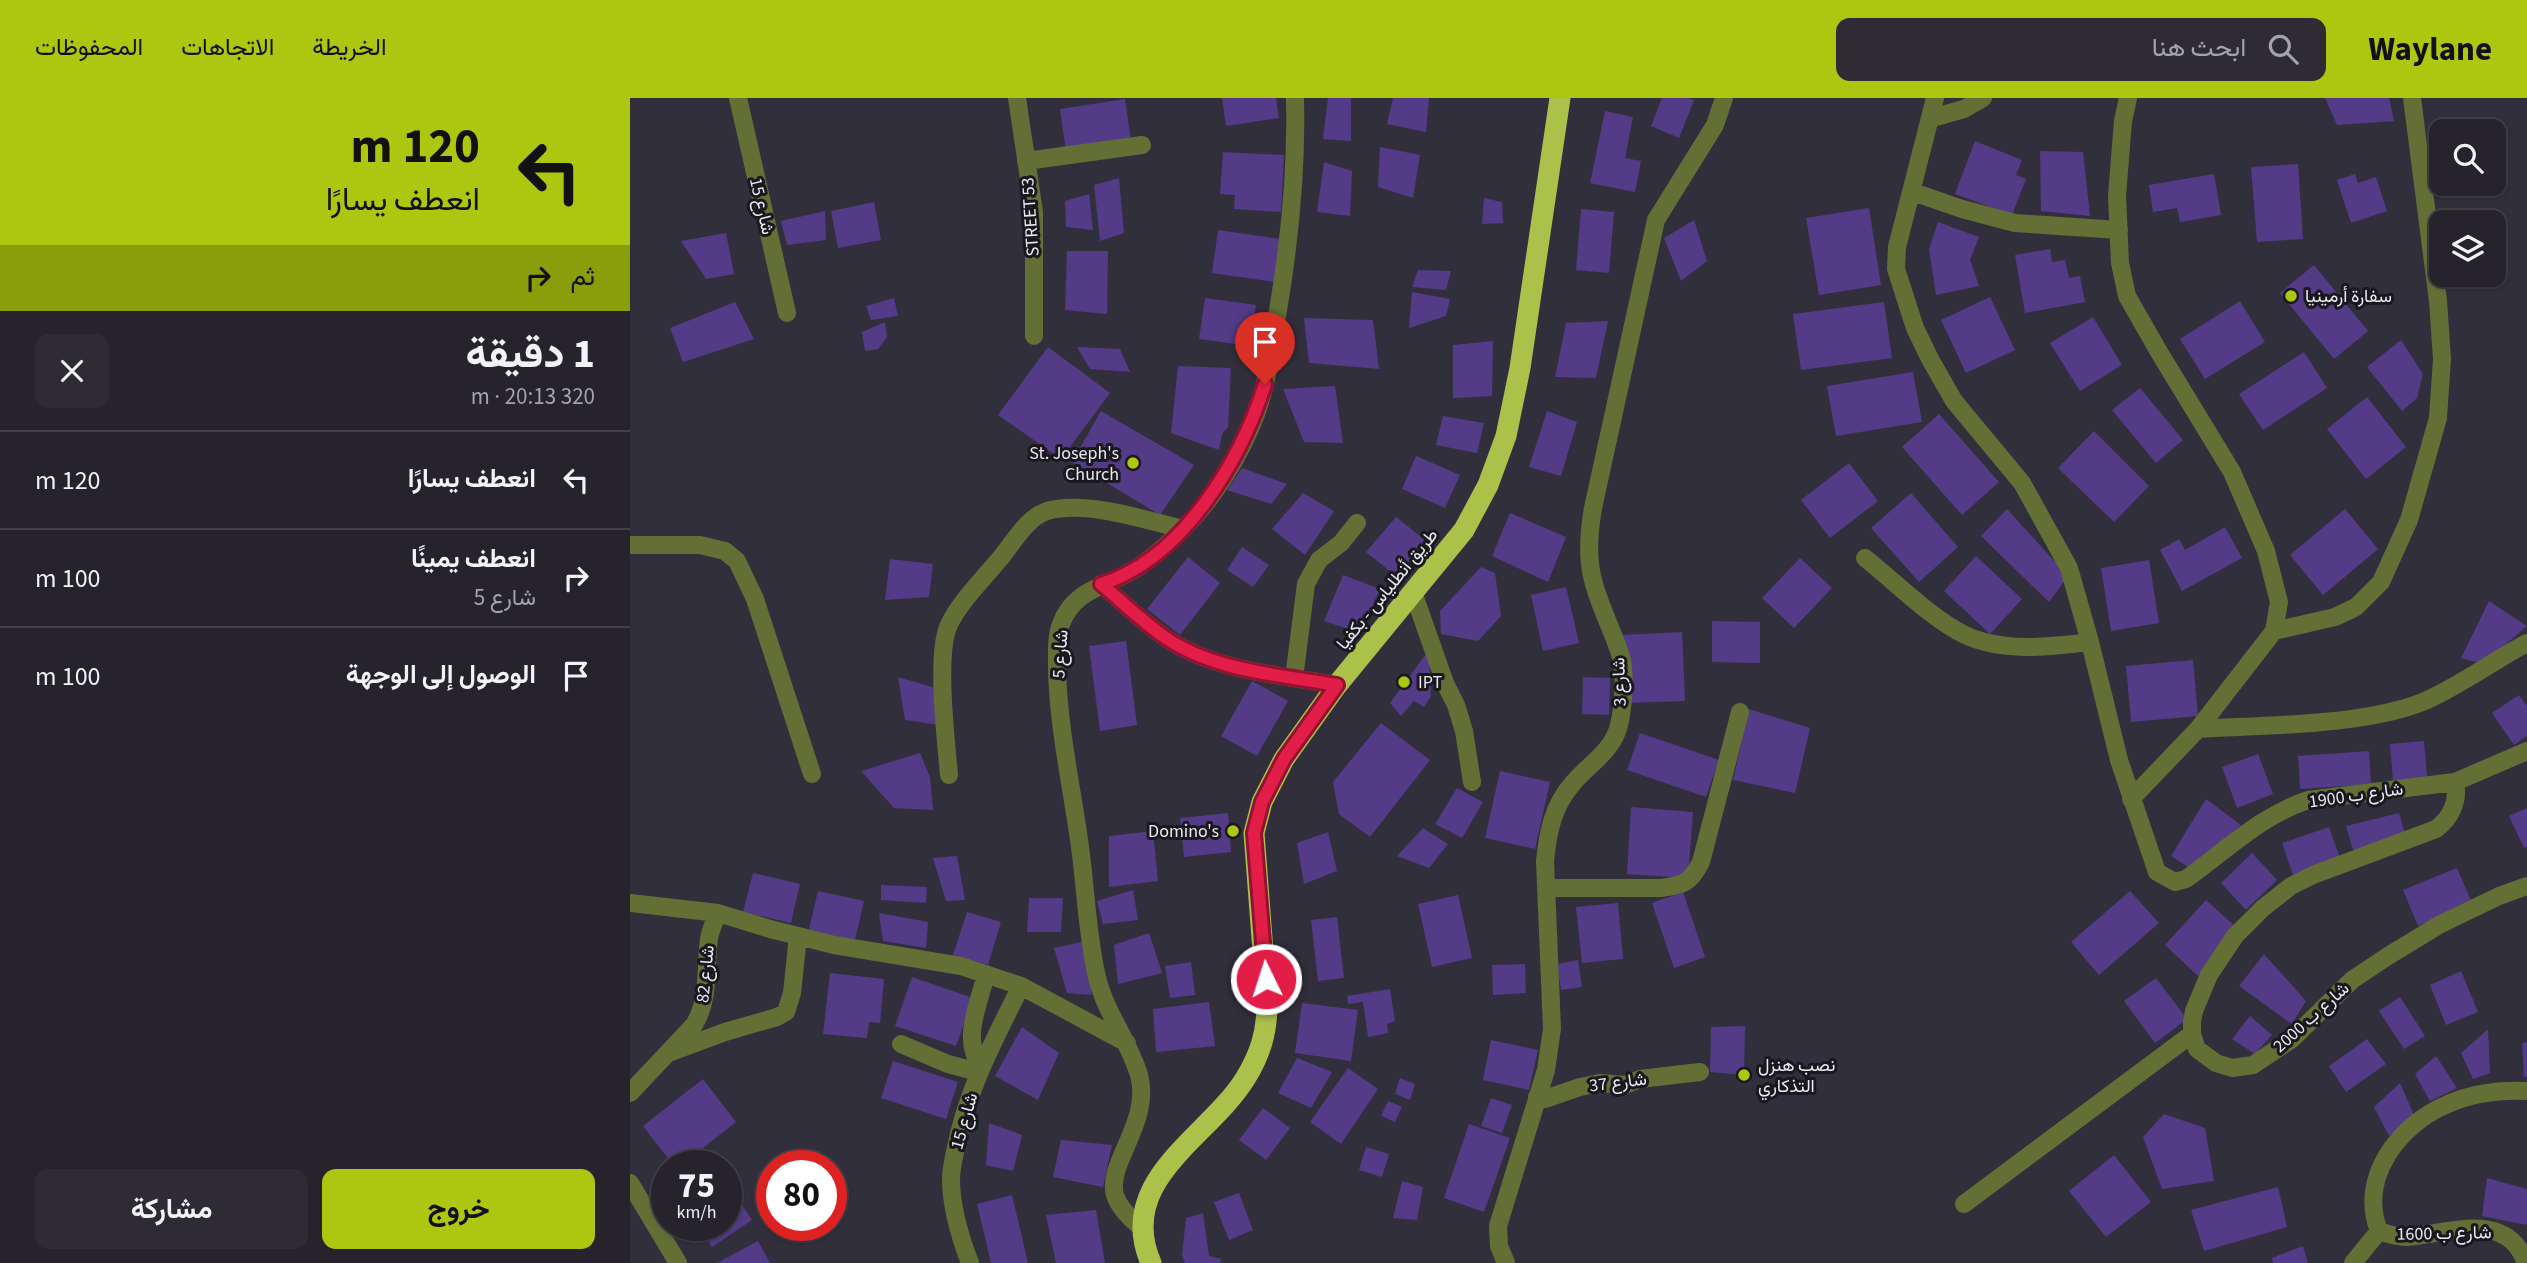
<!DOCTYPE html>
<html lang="ar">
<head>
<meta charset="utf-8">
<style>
  body { margin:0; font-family:"Source Sans 3",Vazirmatn,sans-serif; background:#2e2b35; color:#f1f3f6; direction:rtl; height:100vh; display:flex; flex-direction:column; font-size:26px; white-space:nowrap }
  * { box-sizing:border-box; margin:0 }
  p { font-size:23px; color:#a4a4aa }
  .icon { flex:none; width:38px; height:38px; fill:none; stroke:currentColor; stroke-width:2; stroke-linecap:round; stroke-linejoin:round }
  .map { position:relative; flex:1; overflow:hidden; direction:ltr }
  .details { display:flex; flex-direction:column; background:#26232d; width:630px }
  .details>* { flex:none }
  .top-card { background:#adc60f; color:#111; overflow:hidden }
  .fabs { position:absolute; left:1799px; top:21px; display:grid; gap:14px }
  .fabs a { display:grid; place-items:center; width:77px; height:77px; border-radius:14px; background:#26232d; box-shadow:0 2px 5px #0004,0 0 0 2px #424049; font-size:35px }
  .speed { position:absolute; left:21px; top:1052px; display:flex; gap:14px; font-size:35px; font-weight:700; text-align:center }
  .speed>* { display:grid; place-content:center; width:91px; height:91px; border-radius:50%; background:#26232d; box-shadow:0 2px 5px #0004,0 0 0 2px #424049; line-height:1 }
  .speed small { font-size:18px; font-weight:400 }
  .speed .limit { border:10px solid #d22; background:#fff; color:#111 }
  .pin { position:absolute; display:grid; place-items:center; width:60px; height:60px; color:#fff; margin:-72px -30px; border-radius:50% 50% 50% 0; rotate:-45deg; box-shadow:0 0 7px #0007 }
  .pin .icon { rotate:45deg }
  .me { position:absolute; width:77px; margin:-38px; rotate:356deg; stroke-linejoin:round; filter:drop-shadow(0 0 5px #0008) }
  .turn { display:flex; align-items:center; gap:24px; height:147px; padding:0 35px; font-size:32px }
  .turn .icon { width:91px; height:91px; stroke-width:2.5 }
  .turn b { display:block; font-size:49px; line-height:60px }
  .then { display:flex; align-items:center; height:66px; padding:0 35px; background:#0003; gap:14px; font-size:26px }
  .round { display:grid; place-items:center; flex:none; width:74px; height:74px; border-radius:14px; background:#2e2b35 }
  .headline { display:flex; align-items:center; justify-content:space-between; height:119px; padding:0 35px }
  h1 { font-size:42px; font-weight:700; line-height:52px }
  .primary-button { display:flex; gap:14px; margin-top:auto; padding:14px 35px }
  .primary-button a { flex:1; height:80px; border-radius:14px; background:#adc60f; color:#111; font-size:28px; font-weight:700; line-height:80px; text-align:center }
  .primary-button a+a { background:#2e2b35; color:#f1f3f6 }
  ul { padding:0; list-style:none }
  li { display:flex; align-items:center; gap:21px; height:98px; padding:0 35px; border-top:2px solid #424049 }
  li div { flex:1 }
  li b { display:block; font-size:26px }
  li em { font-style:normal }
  header { display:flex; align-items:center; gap:42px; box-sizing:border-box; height:98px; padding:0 35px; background:#adc60f; color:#111 }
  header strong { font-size:33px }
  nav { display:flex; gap:38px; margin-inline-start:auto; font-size:24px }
  .search { width:490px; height:63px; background:#2e2b35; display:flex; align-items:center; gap:18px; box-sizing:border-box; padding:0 24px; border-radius:14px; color:#a4a4aa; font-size:26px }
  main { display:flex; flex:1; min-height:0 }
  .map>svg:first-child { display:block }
  .building { fill:#533b87 }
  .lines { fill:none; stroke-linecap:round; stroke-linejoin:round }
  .minor { stroke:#646f36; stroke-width:18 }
  .highway { stroke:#abc14a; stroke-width:21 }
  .route-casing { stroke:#92132f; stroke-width:18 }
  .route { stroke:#e11d48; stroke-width:12 }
  .poi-dot { fill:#adc60f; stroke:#19181e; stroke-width:2.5 }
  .labels { text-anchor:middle; stroke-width:6; stroke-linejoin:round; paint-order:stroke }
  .street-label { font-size:18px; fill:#eae8f1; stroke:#19181e }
  .poi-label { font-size:18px; fill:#eae8f1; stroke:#19181e; text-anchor:start }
</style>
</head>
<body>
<header>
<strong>Waylane</strong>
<div class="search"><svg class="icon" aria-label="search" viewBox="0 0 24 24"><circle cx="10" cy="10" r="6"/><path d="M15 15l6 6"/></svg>ابحث هنا</div>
<nav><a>الخريطة</a><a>الاتجاهات</a><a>المحفوظات</a></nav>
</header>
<main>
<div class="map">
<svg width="1897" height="1165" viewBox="0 0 1897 1165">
  <rect width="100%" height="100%" fill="#322f3c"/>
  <!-- building -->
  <path class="building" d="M592 0H646L649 20 596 28Z
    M698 0H721V43L693 41Z
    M763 0H799L796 34 757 26Z
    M1032 0H1058L1064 2 1049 40 1021 28Z
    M1695 0H1759L1764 23 1707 27Z
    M495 1 501 43 436 53 430 11Z
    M975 13 1003 19 995 60 1011 63 1005 94 960 85Z
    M1345 43 1392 62 1386 77 1396 81 1382 117 1325 96Z
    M750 49 790 57 783 100 748 89Z
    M1410 53 1453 54 1460 118 1411 113Z
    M593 54 654 57 651 114 604 111 605 97 590 96Z
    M694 64 722 73 720 118 687 114Z
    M1668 66 1673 141 1627 144 1621 69Z
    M1584 76 1591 117 1550 124 1547 110 1523 114 1519 87Z
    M1725 76 1728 85 1746 79 1757 113 1721 125 1707 82Z
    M489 80 494 135 470 143 464 87Z
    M459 96 463 132 436 129 435 103Z
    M854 100 872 104 873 125 852 126Z
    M244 104 251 142 208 150 201 113Z
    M1239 110 1251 187 1189 197 1176 120Z
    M951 111 984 114 979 175 946 172Z
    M195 113 196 142 157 147 151 123Z
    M1064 122 1077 163 1051 183 1034 140Z
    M1308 124 1349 139 1340 162 1349 188 1306 197 1299 151Z
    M588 132 651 141 645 184 582 175Z
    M96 135 104 176 76 181 51 143Z
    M1420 151 1422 164 1435 162 1439 180 1450 178 1455 204 1395 215 1385 157Z
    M437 153H478L477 216 435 212Z
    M1684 167 1738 233 1704 261 1650 195Z
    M788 172 821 173 816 192 782 189Z
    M782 194 820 201 816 218 779 230Z
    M1360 199 1385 252 1336 275 1311 222Z
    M264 200 268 218 241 222 236 208Z
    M575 200 626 207 621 248 569 241Z
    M1610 203 1635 244 1575 281 1550 241Z
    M105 204 124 241 53 264 40 230Z
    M1254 204 1262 260 1171 272 1163 216Z
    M1463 219 1492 267 1450 293 1420 245Z
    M674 220 743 222 749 271 679 265Z
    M978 223 966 280 925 279 936 225Z
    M255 224 257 239 248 251 235 253 232 234Z
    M1771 242 1793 276 1787 300 1772 313 1737 269Z
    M863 243 862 298 823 300V247Z
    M418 249 480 295 431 361 368 317Z
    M447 249 490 251 500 274 460 271Z
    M1674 254 1697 290 1633 332 1609 296Z
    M548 268 601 270 598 329 592 336 589 352 541 335Z
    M1283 274 1292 324 1206 338 1197 288Z
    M705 288 713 345 674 344 653 291Z
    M1510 290 1553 342 1526 365 1482 312Z
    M1737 299 1776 349 1736 381 1697 331Z
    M471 313 564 367 530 417 442 364Z
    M917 313 947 324 931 378 899 369Z
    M1309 316 1369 384 1332 417 1272 349Z
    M813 318 854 325 847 355 806 347Z
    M1464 333 1519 388 1484 424 1428 370Z
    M786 358 830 377 815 410 772 391Z
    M1219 365 1248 403 1200 440 1171 402Z
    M612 370 657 386 641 406 597 392Z
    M673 395 704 413 675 457 642 431Z
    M1281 395 1328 449 1289 484 1241 430Z
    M1377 411 1438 478 1419 504 1351 438Z
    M1715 411 1748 451 1693 497 1660 457Z
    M880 415 936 439 918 484 862 458Z
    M766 419 801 447 771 482 736 454Z
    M1595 429 1612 460 1552 493 1530 452 1549 441 1555 452Z
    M612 449 639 467 623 489 597 472Z
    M1346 458 1392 501 1360 536 1314 493Z
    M558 459 590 485 550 537 517 511Z
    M1170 460 1202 490 1164 530 1132 500Z
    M260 461 303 466 299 499 255 502Z
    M1519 462 1529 525 1481 533 1471 470Z
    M851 469 865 475 871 518 848 543 811 536 810 513Z
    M713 477 750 491 730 535 694 523Z
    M936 489 949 545 913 553 901 497Z
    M1859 503 1897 528 1853 566 1831 560Z
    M1082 523 1130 524V565L1082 564Z
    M1052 534 1055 603 995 605 993 537Z
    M496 543 507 627 470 633 459 548Z
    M799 552 801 598 794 609 784 603 771 618 760 605Z
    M1563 562 1568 618 1501 624 1496 568Z
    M268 579 309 591 310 627 275 622Z
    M953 579 980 580 979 617 952 616Z
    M622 583 658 603 627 658 591 638Z
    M1889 597 1897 608V638L1884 647 1862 615Z
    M1119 611 1180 630 1165 695 1103 682Z
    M751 625 800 662 740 739 709 716 703 684Z
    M1010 635 1089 662 1076 699 997 672Z
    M1794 643 1797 680 1763 683 1760 646Z
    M1739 653 1741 686 1670 691 1668 658Z
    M290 655 300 679 303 712 264 710 231 673Z
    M1628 656 1643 696 1607 710 1592 669Z
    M870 673 920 684 905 751 855 740Z
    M827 690 853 704 832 740 805 726Z
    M1576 701 1611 727 1561 771 1541 758Z
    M1001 709 1063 714 1058 780 997 776Z
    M1897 710V749L1894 750 1879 718Z
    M598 715 601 754 554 759 550 720Z
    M1769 715 1776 739 1723 752 1716 728Z
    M1699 729 1711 763 1664 780 1652 745Z
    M793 730 818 746 799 770 767 758Z
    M523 733 528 783 479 789V738Z
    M698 734 707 773 674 786 667 745Z
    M1622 755 1647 782 1616 812 1591 785Z
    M327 758 335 802 316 803 303 760Z
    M1827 770 1842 805 1788 828 1773 792Z
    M123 775 170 786 161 825 113 814Z
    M251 787 297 789 296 805 251 802Z
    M503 792 508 822 473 826 467 803Z
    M188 793 234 803 224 846 178 836Z
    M1500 793 1529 825 1469 877 1441 844Z
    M1053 794 1075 859 1044 870 1022 805Z
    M828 797 842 860 802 869 788 806Z
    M399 800H433L431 834H397Z
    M1576 802 1609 832 1568 878 1535 847Z
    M988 805 993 861 952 865 946 809Z
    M337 814 371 824 358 867 323 857Z
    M249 815 298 824 296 850 253 843Z
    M707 819 714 880 688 883 681 822Z
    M519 835 532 875 488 886 484 847Z
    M461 842V897L437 895 424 850Z
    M1634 856 1676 903 1662 926 1609 888Z
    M948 862 952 889 931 892 927 866Z
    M561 864 565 897 540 900 535 868Z
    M895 866 896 895 863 897 862 867Z
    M1831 873 1848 914 1816 927 1800 887Z
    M200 875 254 881 250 925 239 924 237 940 193 936Z
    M282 879 343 900 326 948 265 928Z
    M1526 880 1557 921 1525 945 1494 903Z
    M760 891 765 923 757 926 758 935 738 939 733 904 718 906 717 898Z
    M1770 899 1795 938 1774 951 1749 913Z
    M579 904 585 948 526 954 523 911Z
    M672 905 728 912 721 963 665 955Z
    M1620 918 1642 937 1625 956 1602 941Z
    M1115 928 1114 977 1080 974 1081 929Z
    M392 929 429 955 408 1002 365 978Z
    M1858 931 1860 975 1843 981 1831 955Z
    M1737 941 1756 966 1716 994 1699 968Z
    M861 942 908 952 899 992 853 982Z
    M1897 944V979H1894L1892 945Z
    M1806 958 1827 990 1800 1003 1785 976Z
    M667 960 702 974 681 1010 648 995Z
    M263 963 328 984 316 1021 251 1000Z
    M718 970 748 991 711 1046 680 1024Z
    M770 980 785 986 780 1002 765 996Z
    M73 981 106 1024 50 1068H44L13 1028Z
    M1770 985 1784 1017 1759 1038 1744 1009Z
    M861 1000 882 1007 872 1035 851 1028Z
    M758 1003 772 1009 765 1024 751 1018Z
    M633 1010 660 1030 636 1062 609 1042Z
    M1534 1016 1575 1030 1584 1083 1532 1091 1513 1039Z
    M359 1025 392 1037 383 1073 356 1067Z
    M839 1026 880 1040 854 1114 814 1100Z
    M431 1042 482 1047 473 1089 423 1079Z
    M736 1049 759 1056 752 1079 729 1072Z
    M1484 1057 1521 1104 1476 1139 1439 1093Z
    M1857 1080 1897 1091V1127L1852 1118Z
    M96 1083 122 1122 82 1149 67 1127H96Z
    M772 1083 793 1089 787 1122 763 1120Z
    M1648 1089 1657 1129 1574 1153 1561 1112Z
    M609 1095 623 1132 599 1142 584 1104Z
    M382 1097 398 1165H361L347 1106Z
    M466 1112 475 1165H426L416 1117Z
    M573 1115 579 1158 591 1161 590 1165H555L552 1157 556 1120Z
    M128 1143 140 1165H87Z
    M1673 1148 1678 1165H1643L1642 1160Z"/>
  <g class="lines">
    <!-- minor -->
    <path class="minor" d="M108 0 157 215
      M387 0 404 114V238
      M1305 0 1267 149 1266 171 1285 230 1300 261 1324 303 1392 385 1439 470 1460 544 1489 662 1527 774 1545 784 1556 781C1597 752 1630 718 1678 702L1825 684 1897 653
      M1498 0 1493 23 1487 98 1490 165 1497 198 1529 254 1602 374 1636 453 1649 504 1644 533 1568 631 1501 701
      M1302 20 1334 11 1353 0
      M396 63 512 47
      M1283 94 1332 111 1385 125 1489 132
      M0 447H70L95 453 107 463 125 501 182 676
      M1235 460C1264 483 1301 520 1333 536 1372 555 1419 549 1460 544
      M471 486C491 503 511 522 533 538 582 573 650 577 707 587
      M783 494 815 585 826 607 834 633 842 684
      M1644 533 1705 519 1726 509 1751 484 1779 422 1808 320 1812 261 1808 203 1782 0
      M664 580 676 486 689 462 711 445 727 425
      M1568 631C1634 627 1735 628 1795 603 1831 587 1863 563 1897 545
      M319 677C316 642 306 560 318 529 328 505 356 478 373 457 384 443 398 419 417 413 456 402 515 422 553 431
      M1825 684C1829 703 1821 720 1806 731L1683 777 1661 788 1633 810 1605 838 1579 877 1564 913 1562 924V936L1567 951 1586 965 1602 970 1623 967 1662 941 1722 882 1758 858 1809 827 1869 798 1897 788
      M916 790H1031C1054 787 1060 785 1071 764L1110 614
      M0 805 88 815 140 831 204 847 331 868 391 888 497 945
      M271 946 318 966 348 974
      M41 954 95 934 147 919 156 914 162 895 168 838
      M351 968C331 942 349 906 356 876
      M0 995 64 927C80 901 75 870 79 841 80 832 85 823 88 815
      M907 999 915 1001 950 989 970 985 995 987 1010 981 1070 974
      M0 1085 48 1165
      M1334 1106 1562 936
      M512 1131C502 1121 490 1112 485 1097 476 1065 522 1024 509 977 499 943 475 914 467 879 457 837 456 792 450 749 442 689 428 630 427 569 427 554 426 539 431 526 445 488 482 488 510 468 524 458 539 445 552 432 583 402 611 356 626 316 637 286 641 255 646 224 659 150 667 76 665 0
      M340 1165C330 1139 321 1109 321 1081 321 1072 323 1063 325 1054 336 994 364 942 391 888
      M876 1165 869 1148 868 1128 916 972 922 931 915 763C918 733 923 708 943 685 959 666 983 653 989 627 993 611 996 575 991 559 983 532 968 506 962 478 957 456 959 433 963 410L1026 122 1085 27 1094 0
      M1723 1165 1749 1133
      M1895 1165C1895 1159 1892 1156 1889 1151 1864 1115 1811 1137 1776 1139 1766 1139 1758 1136 1749 1133 1728 1080 1769 1026 1818 1006 1843 995 1871 992 1897 993"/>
    <!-- highway -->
    <path class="highway" d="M521 1165C485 1082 578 1040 615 981 630 957 637 935 637 906L624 735 632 704 654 661 707 587 834 432 858 387 876 338 890 270 930 0"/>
  </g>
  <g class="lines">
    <!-- route casing -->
    <g class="route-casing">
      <path id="route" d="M635 286C611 362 553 461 471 486 491 503 511 522 533 538 582 573 650 577 707 587L654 661 632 704 624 735 636 881"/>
    </g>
    <!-- route -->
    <use href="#route" class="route"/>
  </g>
  <!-- markers -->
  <g class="poi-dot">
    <circle cx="1661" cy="198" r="7"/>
    <circle cx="503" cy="365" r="7"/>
    <circle cx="774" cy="584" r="7"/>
    <circle cx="603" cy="733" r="7"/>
    <circle cx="1114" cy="977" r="7"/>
  </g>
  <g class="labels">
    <!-- street labels -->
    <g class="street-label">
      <text transform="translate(132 108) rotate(77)" y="6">شارع 15</text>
      <text transform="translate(400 119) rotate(-94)" y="6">STREET 53</text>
      <text transform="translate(757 491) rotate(-51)" y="6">طريق أنطلياس - بكفيا</text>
      <text transform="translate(430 556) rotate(-86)" y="6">شارع 5</text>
      <text transform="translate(989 584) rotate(-92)" y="6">شارع 3</text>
      <text transform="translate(1726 697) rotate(-8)" y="6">شارع ب 1900</text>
      <text transform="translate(75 876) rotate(-84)" y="6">شارع 82</text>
      <text transform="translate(1681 919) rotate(-42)" y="6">شارع ب 2000</text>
      <text transform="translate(988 984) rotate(-7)" y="6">شارع 37</text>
      <text transform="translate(334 1023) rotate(-74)" y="6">شارع 15</text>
      <text transform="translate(1814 1135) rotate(-1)" y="6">شارع ب 1600</text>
    </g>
    <!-- poi labels -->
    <g class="poi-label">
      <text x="1675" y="204">سفارة أرمينيا</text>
      <text x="489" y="361" text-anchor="end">St. Joseph's<tspan x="489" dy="21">Church</tspan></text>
      <text x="788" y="590">IPT</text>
      <text x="589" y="739" text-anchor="end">Domino's</text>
      <text x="1128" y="973">نصب هنزل<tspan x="1128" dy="21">التذكاري</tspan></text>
    </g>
  </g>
</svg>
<div class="fabs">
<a><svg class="icon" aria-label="search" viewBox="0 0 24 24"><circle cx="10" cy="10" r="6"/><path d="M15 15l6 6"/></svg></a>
<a><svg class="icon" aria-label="layers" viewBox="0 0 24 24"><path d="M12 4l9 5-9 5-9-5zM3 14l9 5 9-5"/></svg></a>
</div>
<div class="speed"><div>75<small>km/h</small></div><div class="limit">80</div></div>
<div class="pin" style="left:635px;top:286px;background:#d93025"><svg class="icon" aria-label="arrive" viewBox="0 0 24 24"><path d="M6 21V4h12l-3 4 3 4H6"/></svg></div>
<svg class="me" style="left:636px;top:881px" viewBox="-20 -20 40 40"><circle r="17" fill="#e11d48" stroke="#fff" stroke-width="3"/><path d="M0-11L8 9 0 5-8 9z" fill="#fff"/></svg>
</div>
<section class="details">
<div class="top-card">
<div class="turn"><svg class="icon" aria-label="left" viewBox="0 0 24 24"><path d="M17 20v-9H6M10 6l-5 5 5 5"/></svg><div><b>120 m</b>انعطف يسارًا</div></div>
<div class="then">ثم<svg class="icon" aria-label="right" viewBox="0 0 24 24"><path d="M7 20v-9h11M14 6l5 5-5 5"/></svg></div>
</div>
<div class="headline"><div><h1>1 دقيقة</h1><p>320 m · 20:13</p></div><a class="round"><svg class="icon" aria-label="close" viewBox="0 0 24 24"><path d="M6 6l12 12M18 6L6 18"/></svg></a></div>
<ul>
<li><svg class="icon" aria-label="left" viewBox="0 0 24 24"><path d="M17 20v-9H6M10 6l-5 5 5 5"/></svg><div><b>انعطف يسارًا</b></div><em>120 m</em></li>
<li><svg class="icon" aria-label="right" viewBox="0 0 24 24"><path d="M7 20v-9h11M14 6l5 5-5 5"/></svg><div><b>انعطف يمينًا</b><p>شارع 5</p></div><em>100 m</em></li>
<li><svg class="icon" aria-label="arrive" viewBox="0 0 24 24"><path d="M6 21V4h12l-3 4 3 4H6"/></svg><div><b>الوصول إلى الوجهة</b></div><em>100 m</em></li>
</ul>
<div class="primary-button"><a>خروج</a><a>مشاركة</a></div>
</section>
</main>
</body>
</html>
